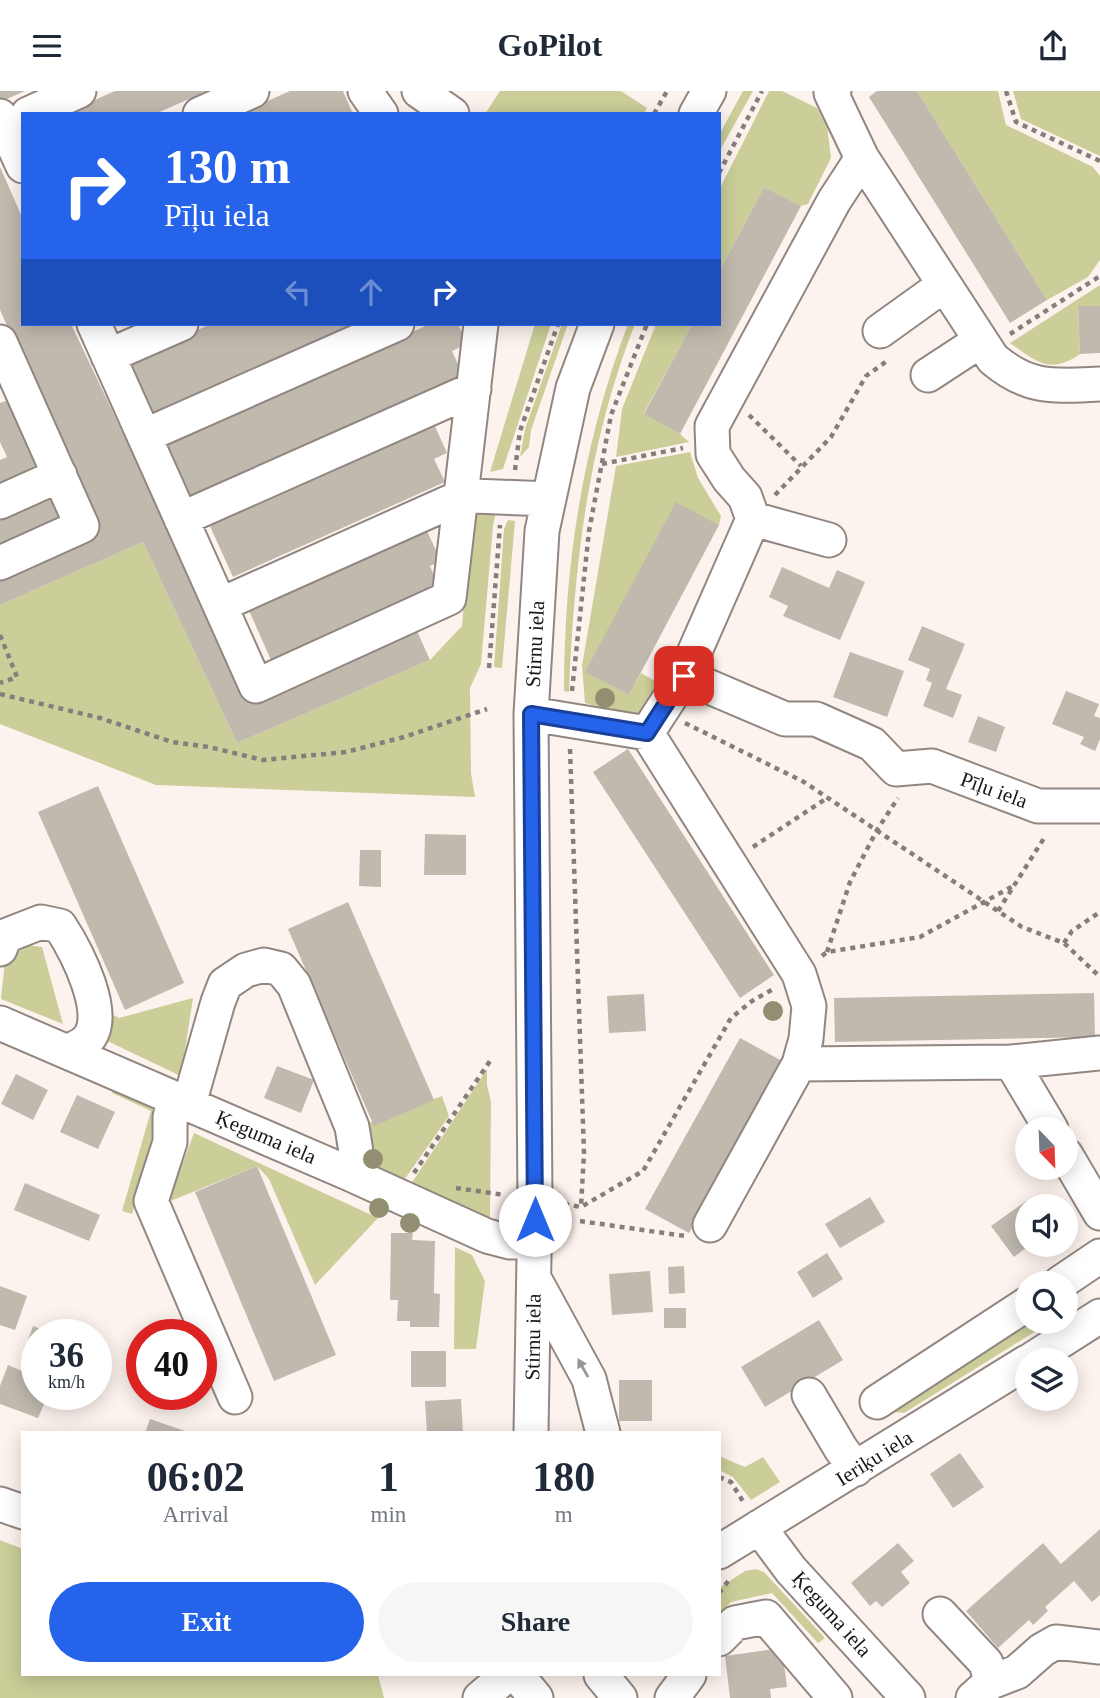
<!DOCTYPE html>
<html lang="en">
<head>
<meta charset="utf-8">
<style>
  body { margin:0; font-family:"Times New Roman",serif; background:#f6f6f7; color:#1f2937; height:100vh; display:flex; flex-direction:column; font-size:26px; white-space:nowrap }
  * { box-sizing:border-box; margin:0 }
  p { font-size:23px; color:#747a83 }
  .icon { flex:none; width:38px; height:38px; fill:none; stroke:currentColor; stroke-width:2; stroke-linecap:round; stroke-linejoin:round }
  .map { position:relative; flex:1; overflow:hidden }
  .drawer { position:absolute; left:21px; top:1340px; width:700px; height:245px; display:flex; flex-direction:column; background:#fff; border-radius:0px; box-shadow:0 4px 18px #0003 }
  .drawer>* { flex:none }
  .top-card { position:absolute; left:21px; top:21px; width:700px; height:214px; border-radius:0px; box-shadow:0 4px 18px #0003; background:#2563eb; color:#fff; overflow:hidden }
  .needle { width:46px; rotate:157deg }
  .buttons { position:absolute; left:1015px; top:1026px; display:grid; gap:14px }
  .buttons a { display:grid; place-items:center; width:63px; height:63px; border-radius:50%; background:#fff; box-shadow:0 4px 18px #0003; font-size:35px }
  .speed { position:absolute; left:21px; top:1228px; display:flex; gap:14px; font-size:35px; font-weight:700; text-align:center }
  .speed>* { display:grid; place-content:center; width:91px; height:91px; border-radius:50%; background:#fff; box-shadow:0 4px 18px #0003; line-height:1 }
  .speed small { font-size:18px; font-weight:400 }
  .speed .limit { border:10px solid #d22; background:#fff; color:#111 }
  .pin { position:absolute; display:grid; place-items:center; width:60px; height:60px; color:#fff; margin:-30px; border-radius:14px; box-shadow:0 4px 10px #0006 }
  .me { position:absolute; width:77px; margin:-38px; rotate:0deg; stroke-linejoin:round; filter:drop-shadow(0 0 5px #0008) }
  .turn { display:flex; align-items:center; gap:24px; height:147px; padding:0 28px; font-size:32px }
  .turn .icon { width:91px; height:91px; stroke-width:2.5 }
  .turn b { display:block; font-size:49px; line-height:60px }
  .lanes { display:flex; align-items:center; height:66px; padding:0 28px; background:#0003; justify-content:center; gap:35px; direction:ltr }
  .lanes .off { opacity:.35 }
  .eta { display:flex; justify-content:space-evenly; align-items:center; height:119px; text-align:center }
  .eta b { font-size:42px; font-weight:800; line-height:49px }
  .cta { display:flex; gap:14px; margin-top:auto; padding:14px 28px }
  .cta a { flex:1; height:80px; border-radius:42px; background:#2563eb; color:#fff; font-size:28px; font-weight:800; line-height:80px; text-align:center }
  .cta a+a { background:#f6f6f7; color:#1f2937 }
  header { display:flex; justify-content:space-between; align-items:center; height:91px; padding:0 28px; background:#fff; font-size:32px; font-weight:800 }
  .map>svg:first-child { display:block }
  .green { fill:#cbce98 }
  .building { fill:#c0b9ae }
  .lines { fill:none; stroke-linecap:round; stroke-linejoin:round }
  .minor-casing { stroke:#928680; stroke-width:37 }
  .path { stroke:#867e7b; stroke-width:4.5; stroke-dasharray:5 5; stroke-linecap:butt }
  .minor { stroke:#fff; stroke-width:33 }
  .tree { fill:#928e71 }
  .oneway { fill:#999796 }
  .route-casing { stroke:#184099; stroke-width:18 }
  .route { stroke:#2563eb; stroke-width:12 }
  .labels { text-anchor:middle; stroke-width:7; stroke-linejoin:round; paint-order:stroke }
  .street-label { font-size:21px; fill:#1c1715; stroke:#fff }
</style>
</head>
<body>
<header><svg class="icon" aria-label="menu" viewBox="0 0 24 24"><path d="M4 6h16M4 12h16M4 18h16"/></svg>GoPilot<svg class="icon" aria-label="share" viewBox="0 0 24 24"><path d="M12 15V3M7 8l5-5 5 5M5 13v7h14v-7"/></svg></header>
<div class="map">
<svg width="1100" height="1607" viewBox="0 0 1100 1607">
  <rect width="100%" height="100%" fill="#fdf3ee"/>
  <!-- green -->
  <path class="green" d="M500 0H621L647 17 644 23H485Z
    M743 0H753L719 61V44Z
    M769 0H782L817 17 827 35 831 67 808 113 801 115 764 96 719 181V99Z
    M917 0H998L1006 34 1093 76 1100 85V169L1088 186 1047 209Z
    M1013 0H1100V65L1021 28Z
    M1100 194V215L1078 216 1080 263C1050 284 1037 271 1010 252Z
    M535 233H551L503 378 490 381Z
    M562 233H568L531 339 529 356 520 366 525 338Z
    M628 233H635C588 352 574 474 569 601L564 600C564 473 583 352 628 233Z
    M656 233H692L644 322 680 343 689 351 616 366 622 318Z
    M690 361 698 387 721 425 719 434 676 412 586 581 629 604 641 582 657 591 640 627 585 612 582 575 616 375Z
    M473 405 499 406 493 435 481 573 470 597 471 682 475 706 156 694 0 633V514L143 451 237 652 430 569 462 535Z
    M508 429 515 430 502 577 494 576 504 438Z
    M20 853 42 856 63 933 1 908 5 870Z
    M193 907 183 972 187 982 185 987 99 946 104 919 119 927Z
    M487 978V994L491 1011 490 1126 481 1127 409 1096Z
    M114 995 165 1019 132 1123 122 1120 151 1020 112 1002Z
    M442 1005 449 1025 402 1092 361 1076 366 1033Z
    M194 1042 378 1127 315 1194 269 1088 257 1075 168 1111Z
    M455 1156 472 1164 485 1190 476 1258H454Z
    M1027 1230H1052L904 1322 883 1320Z
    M719 1365 745 1376 763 1366 780 1391 751 1409 733 1386 719 1379Z
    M0 1449 23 1458V1584H378L384 1607H0Z
    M756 1478 764 1481 825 1547 818 1552 772 1502 731 1511 719 1523V1497L745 1480Z"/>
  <!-- building -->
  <path class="building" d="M0 0H25L0 11Z
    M115 0H207L155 23H63Z
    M290 0H343L353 23H238Z
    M877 0H917L1047 209 1010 232 869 6Z
    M0 76 23 128V233H71L251 612 417 540 430 569 237 652 143 451 0 514V484L98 440 0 219Z
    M764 96 801 115 680 343 644 323 692 233H719V181Z
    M1078 215H1100V262L1080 263Z
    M211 233H352L147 325 123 272Z
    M430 233H458L467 253 452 260 463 284 182 408 158 354Z
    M12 308 43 378 0 398V369L7 366 0 351V312Z
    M434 333 447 362 434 368 445 391 233 486 209 433Z
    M52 402 66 430 0 460V426Z
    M676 411 719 434 629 604 585 581Z
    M425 436 441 470 430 475 438 494 271 569 247 515Z
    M782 476 829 497 837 479 865 491 840 549 783 525 788 515 769 506Z
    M922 535 965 553 946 598 962 604 953 627 923 615 932 592 926 589 930 578 908 569Z
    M850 561 904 580 887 626 833 606Z
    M1066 600 1099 613 1094 625 1100 627V648L1095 660 1080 653 1084 646 1052 633Z
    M978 625 1005 636 996 661 968 651Z
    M628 658 774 884 740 907 593 681Z
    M98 695 184 892 125 919 38 721Z
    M425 743 466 744V784H424Z
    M360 759H381V796L359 795Z
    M348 811 434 1009 374 1035 288 838Z
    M1094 902 1095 946 835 951 834 907Z
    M644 903 646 940 609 942 607 905Z
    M740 947 784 971 689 1142 645 1118Z
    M277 975 314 989 301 1022 264 1007Z
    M16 983 48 999 33 1029 1 1013Z
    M77 1004 115 1021 98 1058 60 1041Z
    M257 1075 336 1264 274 1290 195 1101Z
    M25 1092 100 1124 89 1150 14 1119Z
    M870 1106 885 1131 840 1157 825 1133Z
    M1026 1110 1029 1115H1027V1153H1031L1014 1166 991 1135Z
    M391 1142H413L412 1149 435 1150 434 1202 440 1203 439 1236H410V1230H397L398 1209H390Z
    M827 1162 843 1188 813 1207 797 1181Z
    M684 1175 685 1202 669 1203 668 1176Z
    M650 1180 653 1221 612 1224 609 1183Z
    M0 1195 27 1205 15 1239 0 1234Z
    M664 1217H686V1237H664Z
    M819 1229 843 1269 765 1316 741 1276Z
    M33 1235 49 1241 47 1244H37V1276L21 1270Z
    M411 1260H446V1296H411Z
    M8 1274 29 1283 32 1275 37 1277V1304H48L38 1327 0 1313V1295Z
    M619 1289H652V1330H619Z
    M461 1308 463 1342H427L425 1310Z
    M150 1328 185 1340 184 1342H145Z
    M960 1362 984 1396 953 1417 930 1383Z
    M1100 1438V1504L1092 1511 1074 1490 1045 1516 1048 1520 1033 1534 1029 1529 998 1557 966 1520 1043 1452 1061 1473Z
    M898 1452 914 1470 901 1481 910 1492 882 1516 876 1510 870 1515 851 1492Z
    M782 1557 787 1596 770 1598 771 1607H730L725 1565Z"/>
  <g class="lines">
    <!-- minor casing -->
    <g class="minor-casing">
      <path id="minor" d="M365 0 381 23
        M419 0 452 23
        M834 0 831 2 862 67 993 268C1030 299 1054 295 1100 293
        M28 23 79 0
        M200 23 252 0
        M696 23 709 0
        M0 25 23 75
        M94 233 256 595 449 507 481 233
        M880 240 944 194
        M0 251 82 435 0 472
        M108 265 181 233
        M928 284 980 250
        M144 345 397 233
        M473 405 549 408
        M0 411 60 384
        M181 428 474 298
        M753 428 829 449
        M220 514 461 406
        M684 585 753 428 745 406 729 388 713 363 712 335 834 110 862 67
        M531 623 647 642 684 585 785 628H816L872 653 896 678 932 675 1038 715H1100
        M647 642 799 883 809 915 806 948 799 973 1011 971 1100 962
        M0 858 5 845 41 831 60 835C75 858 112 926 86 950 81 955 73 958 67 961
        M0 932 348 1082 487 1145 510 1151 534 1150
        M1011 971 1051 1038
        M176 1007 170 1026V1051L151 1110 235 1306
        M189 1013 218 911 225 893 246 879 264 874 281 878 294 894 352 1036 356 1061 348 1082
        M1066 1064 1100 1122
        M710 1134 799 973
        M535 1189 589 1288 603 1342
        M1060 1192 1100 1165
        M1031 1269 1100 1225
        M809 1304 841 1358 856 1378
        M877 1311 1027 1213
        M531 1342 535 1108 531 623 542 440 573 297 597 233
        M0 1413 23 1421
        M759 1436 791 1479 908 1607
        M719 1461 1027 1271
        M940 1523 986 1572 991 1591
        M719 1548 735 1532 766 1526 835 1607
        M517 1584 536 1607
        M601 1584 620 1607
        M480 1607 507 1584
        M672 1607 689 1584
        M973 1607 991 1591 1017 1581 1042 1559 1056 1551 1100 1556"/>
    </g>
    <!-- path -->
    <path class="path" d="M1006 0 1016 31 1100 70
      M654 23 667 0
      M719 82 762 0
      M1010 243 1100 185
      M749 324 801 375
      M602 373 683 357
      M515 379 520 340 558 233
      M775 404 831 346 866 285 887 270
      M0 544 17 586 0 592
      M489 577 500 434
      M572 600 589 440 611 324 647 233
      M0 603 100 627 172 651 209 656 263 669 346 661 404 646 487 618
      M685 632 804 691 1022 836 1064 852 1100 886
      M570 658 584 1062 581 1116
      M753 756 827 707
      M998 820 1046 744
      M1064 852 1072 840 1100 821
      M827 861 850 791 877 739 898 707
      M822 865 827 861 920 846 1015 794
      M414 1082 492 967
      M456 1097 505 1104
      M564 1113 581 1116 643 1080 731 927 752 910 775 897
      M580 1130 685 1145
      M719 1386 731 1391 744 1412
      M719 1502 729 1489"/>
    <!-- minor -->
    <use href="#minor" class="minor"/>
  </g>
  <!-- trees -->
  <g class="tree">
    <circle cx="605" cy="607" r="10"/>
    <circle cx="773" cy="920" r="10"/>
    <circle cx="373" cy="1068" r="10"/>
    <circle cx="379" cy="1117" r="10"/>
    <circle cx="410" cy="1132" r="10"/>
  </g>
  <!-- one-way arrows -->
  <defs><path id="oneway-solid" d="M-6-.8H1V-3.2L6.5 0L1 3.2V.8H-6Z" transform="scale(1.75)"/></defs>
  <use class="oneway" href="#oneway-solid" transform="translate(583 1277) rotate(-119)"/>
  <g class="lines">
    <!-- route casing -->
    <g class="route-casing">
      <path id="route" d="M535 1129 531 623 647 642 684 585"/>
    </g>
    <!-- route -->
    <use href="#route" class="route"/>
  </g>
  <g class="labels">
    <!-- street labels -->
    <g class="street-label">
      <text transform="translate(535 553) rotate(-87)" y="7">Stirnu iela</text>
      <text transform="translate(994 699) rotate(20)" y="7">Pīļu iela</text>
      <text transform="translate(266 1046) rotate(23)" y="7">Ķeguma iela</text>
      <text transform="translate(533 1246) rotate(-89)" y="7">Stirnu iela</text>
      <text transform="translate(874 1367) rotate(-32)" y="7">Ieriķu iela</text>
      <text transform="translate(832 1523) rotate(48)" y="7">Ķeguma iela</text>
    </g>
  </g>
</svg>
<div class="buttons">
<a><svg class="needle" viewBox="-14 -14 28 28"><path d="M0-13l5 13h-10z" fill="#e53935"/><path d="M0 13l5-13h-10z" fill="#747a83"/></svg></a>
<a><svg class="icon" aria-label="sound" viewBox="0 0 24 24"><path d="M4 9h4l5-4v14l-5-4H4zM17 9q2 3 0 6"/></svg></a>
<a><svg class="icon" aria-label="search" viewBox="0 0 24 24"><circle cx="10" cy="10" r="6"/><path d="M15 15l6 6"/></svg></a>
<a><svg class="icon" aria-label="layers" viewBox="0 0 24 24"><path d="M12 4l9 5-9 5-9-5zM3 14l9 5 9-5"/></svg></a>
</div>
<div class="speed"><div>36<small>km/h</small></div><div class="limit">40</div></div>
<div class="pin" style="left:684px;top:585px;background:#d93025"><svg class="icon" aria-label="arrive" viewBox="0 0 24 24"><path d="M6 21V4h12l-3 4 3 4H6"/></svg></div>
<svg class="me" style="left:535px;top:1129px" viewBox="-20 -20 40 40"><circle r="19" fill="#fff"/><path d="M0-13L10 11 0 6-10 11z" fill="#2563eb"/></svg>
<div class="top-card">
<div class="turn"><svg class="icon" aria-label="right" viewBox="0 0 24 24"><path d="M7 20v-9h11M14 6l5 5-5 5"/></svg><div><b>130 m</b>Pīļu iela</div></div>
<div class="lanes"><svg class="icon off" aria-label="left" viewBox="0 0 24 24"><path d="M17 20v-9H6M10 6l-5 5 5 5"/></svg><svg class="icon off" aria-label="ahead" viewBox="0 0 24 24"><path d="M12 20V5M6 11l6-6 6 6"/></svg><svg class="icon" aria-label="right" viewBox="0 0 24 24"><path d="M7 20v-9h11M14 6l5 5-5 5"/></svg></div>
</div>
<section class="drawer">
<div class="eta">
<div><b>06:02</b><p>Arrival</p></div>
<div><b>1</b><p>min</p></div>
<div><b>180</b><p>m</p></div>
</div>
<div class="cta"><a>Exit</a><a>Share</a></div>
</section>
</div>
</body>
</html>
